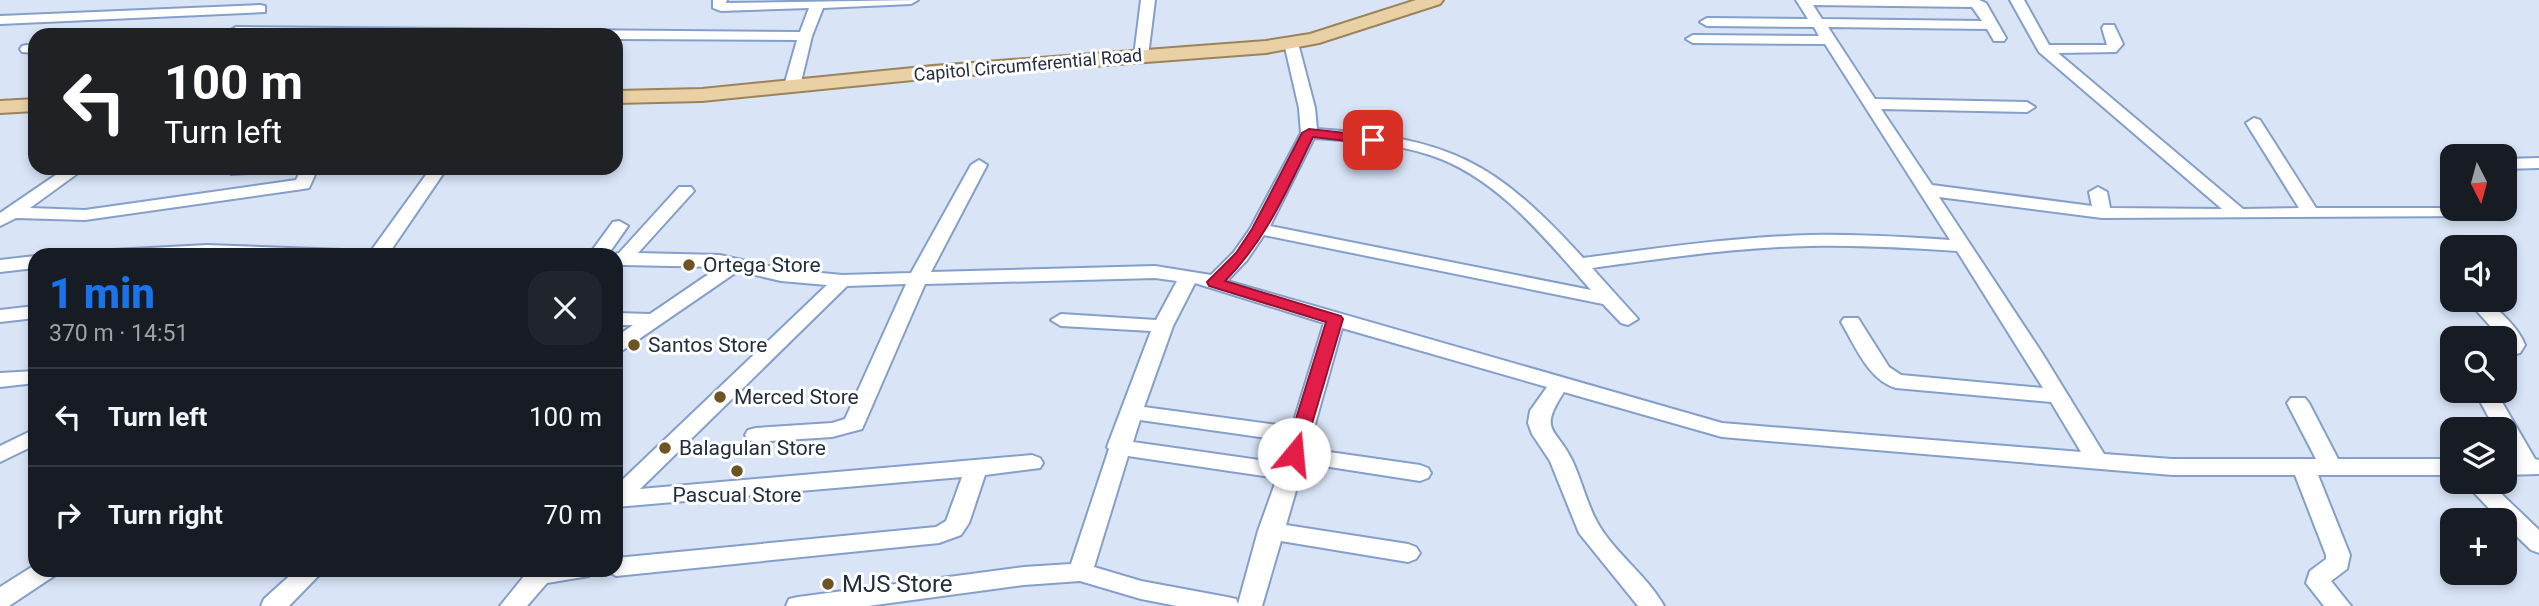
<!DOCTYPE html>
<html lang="en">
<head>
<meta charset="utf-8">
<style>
  body { margin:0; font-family:Roboto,sans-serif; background:#20242c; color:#f1f3f6; height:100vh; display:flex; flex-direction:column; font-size:26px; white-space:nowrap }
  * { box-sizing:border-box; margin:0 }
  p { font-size:23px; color:#9ea1a6 }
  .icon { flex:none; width:38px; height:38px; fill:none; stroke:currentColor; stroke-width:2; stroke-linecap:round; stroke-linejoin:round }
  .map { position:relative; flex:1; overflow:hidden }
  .drawer { position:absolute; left:28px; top:248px; width:595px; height:329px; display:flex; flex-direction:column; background:#171b24; border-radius:21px; box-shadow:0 4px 10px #0003 }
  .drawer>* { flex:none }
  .top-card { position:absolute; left:28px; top:28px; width:595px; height:147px; border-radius:21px; box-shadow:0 4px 10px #0003; background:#202124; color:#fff; overflow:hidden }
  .needle { width:46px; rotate:174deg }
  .fabs { position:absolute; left:2440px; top:144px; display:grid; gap:14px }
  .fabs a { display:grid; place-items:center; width:77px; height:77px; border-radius:14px; background:#171b24; box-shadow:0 4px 10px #0003; font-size:35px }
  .pin { position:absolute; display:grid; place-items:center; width:60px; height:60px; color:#fff; margin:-30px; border-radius:14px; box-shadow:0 4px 10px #0006 }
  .me { position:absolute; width:77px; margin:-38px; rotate:17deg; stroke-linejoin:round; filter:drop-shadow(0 0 5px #0008) }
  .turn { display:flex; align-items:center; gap:24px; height:147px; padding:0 21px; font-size:32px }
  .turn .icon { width:91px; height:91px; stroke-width:2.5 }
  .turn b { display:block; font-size:49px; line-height:60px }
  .round { display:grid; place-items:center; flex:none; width:74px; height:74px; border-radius:21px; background:#20242c }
  .head { display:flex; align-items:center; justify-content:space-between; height:119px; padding:0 21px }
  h1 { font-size:42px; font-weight:800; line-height:52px; color:#1a73e8 }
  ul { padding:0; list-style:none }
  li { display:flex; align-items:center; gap:21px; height:98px; padding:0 21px; border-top:2px solid #363941 }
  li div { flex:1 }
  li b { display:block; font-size:26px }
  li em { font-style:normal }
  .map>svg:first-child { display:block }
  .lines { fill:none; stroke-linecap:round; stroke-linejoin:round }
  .minor-casing { stroke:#849fc9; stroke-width:4 }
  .major-casing { stroke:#9b835a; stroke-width:4 }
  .minor { fill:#fff; fill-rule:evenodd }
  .major { fill:#e9d0a5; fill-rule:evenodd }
  .route { fill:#e11d48; stroke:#92132f; stroke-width:2 }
  .poi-dot { fill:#6e5325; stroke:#fff; stroke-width:2.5 }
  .labels { text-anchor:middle; stroke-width:6; stroke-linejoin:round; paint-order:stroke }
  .far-street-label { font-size:18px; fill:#232e3f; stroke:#fff }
  .poi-label { font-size:21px; fill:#232e3f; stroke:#fff; text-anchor:start }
  .near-poi-label { font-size:24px; fill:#232e3f; stroke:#fff; text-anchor:start }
</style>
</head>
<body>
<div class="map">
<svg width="2539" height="606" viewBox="0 0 2539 606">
  <rect width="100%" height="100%" fill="#d9e5f7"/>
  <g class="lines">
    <!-- minor casing -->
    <g class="minor-casing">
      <path id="minor" d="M713 0H727L726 3 918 0 911 4 823 8 812 36 800 86 792 91 784 86 797 40 616 39V35H235L229 31 236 27 800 32 809 8 721 11 713 8Z
        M1141 0H1155L1148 56 1141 60 1134 56Z
        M1796 0H1979L1986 3 2006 38 2004 41H1994L1987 29 1828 27 1875 99 2027 102 2035 107 2027 112 1881 109 1932 185 2092 206 2089 192 2098 187 2107 192 2110 208 2222 209 2039 52 2010 0H2024L2049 45H2107L2102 28 2104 25H2114L2123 44 2116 52 2058 53 2243 209 2299 208 2246 123 2254 118 2260 120 2316 208H2498L2481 216 2102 218 1939 197 2042 353 2104 454 2172 459H2316L2287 403 2291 398H2305L2309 403 2338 459H2452V475H2318L2350 555 2347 569 2331 581 2351 606H2324L2306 583 2310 571 2326 559V555L2295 475H2172L1722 437 1564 392C1537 433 1557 427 1573 462 1582 482 1587 504 1597 522 1614 553 1647 575 1664 606H1638L1579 533 1550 461 1532 434 1528 423 1530 411 1547 387 1342 328 1308 449 1420 465 1428 468 1431 473 1428 478 1420 481 1304 463 1286 525 1408 544 1416 547 1420 553 1416 559 1408 562 1281 541 1262 606H1177L1141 599 1080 581 1024 585 868 606H786L789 599 798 597 1024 567 1071 564 1109 449 1107 447 1151 331 1061 326 1051 320 1061 314 1156 320 1177 281 1155 278 925 284 862 429 832 437 756 442 748 440 745 435 748 430 756 428 832 423 845 419 906 284 847 286 640 489 1032 455 1040 458 1043 463 1040 468 985 475 969 523 961 535 939 543 616 576 606 570H616V558L936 527 946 521 962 477 616 507V486L827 285 781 281 738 271 623 350 616 352V337L633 325H616V313L650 314 719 267 623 265 616 264V256H609L619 253 679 187H691L694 191 638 253 720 255 781 269 842 275 911 273 971 165 979 160 987 165 931 272 1155 266 1211 275 1234 252 1250 229 1301 133 1299 108 1284 43 1291 39 1298 43 1315 108 1317 129C1449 138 1494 160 1583 258 1659 248 1735 237 1811 235 1857 234 1903 237 1950 240L1825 44 1693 43 1686 39 1693 35 1819 36 1814 27 1707 26 1700 22 1707 18 1808 19ZM1813 5 1972 7 1982 21 1822 19ZM1314 138C1353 141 1394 143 1430 155 1498 177 1547 241 1591 290L1270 226ZM1264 235 1603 304 1621 323 1628 325 1638 319 1592 268C1665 258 1738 247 1811 246 1860 245 1908 248 1957 251L2043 388 1901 375 1889 367 1858 318H1844L1841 322C1855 345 1868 380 1896 388L2051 402 2081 452 1722 423 1227 281 1247 260ZM1195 283 1324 323 1292 427 1144 407 1173 326ZM1140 420 1288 441 1281 463 1133 442ZM1128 456 1277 478 1258 531 1238 604 1236 599 1227 597 1141 581 1094 567Z
        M260 5 265 6V12L0 24V16Z
        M27 45H35V53L22 52 20 49 22 46Z
        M2539 158V168L2504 169V159Z
        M2452 162V179L2446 178 2442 169Z
        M66 168H85L30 208 85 210 296 180 302 168H318L309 188 303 189 85 220 16 218 0 226V213Z
        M230 168H264L262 172 231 174Z
        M431 168H447L387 256H104L113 250 207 245 371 251Z
        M619 221 628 226 607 256H588L613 222Z
        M35 256V268L0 272V260Z
        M2485 303C2499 307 2520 331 2525 345L2520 353 2504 357V338H2501L2475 309Z
        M35 306V318L0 322V310Z
        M35 371V383L0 387V373Z
        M2474 390H2495L2535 459 2539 460V474L2504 475V459H2513L2504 445V429H2495Z
        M35 429V445L0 462V446Z
        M2463 481H2488L2539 530V553L2531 550 2504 524V520H2500Z
        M35 565V570H57L54 576 9 606H0V587Z
        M296 570H324L289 606H261L264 599Z
        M529 570H592L589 576 547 583 527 606H500Z"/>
    </g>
    <!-- major casing -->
    <g class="major-casing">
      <path id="major" d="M1416 0H1443L1440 4 1319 43 1266 53 933 78 702 101 616 103V91L702 89 933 66 1266 41 1310 34Z
        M35 99V111L0 113V101Z"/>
    </g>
    <!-- minor -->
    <use href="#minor" class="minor"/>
    <!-- major -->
    <use href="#major" class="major"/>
  </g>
  <!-- route -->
  <path class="route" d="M1309 129 1373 136 1379 140 1373 144 1313 137C1288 188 1266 240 1225 281L1341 316 1343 319 1303 454 1301 459H1288L1285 454 1326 322 1209 286 1207 282 1236 253 1252 229 1302 133Z"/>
  <!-- markers -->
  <g class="poi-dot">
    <circle cx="689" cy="265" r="7"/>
    <circle cx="634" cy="345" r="7"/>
    <circle cx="720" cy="397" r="7"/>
    <circle cx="665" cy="448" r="7"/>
    <circle cx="737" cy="471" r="7"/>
    <circle cx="828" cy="584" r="7"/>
  </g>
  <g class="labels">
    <!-- far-street labels -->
    <g class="far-street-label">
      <text transform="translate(1028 65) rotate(-5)" y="6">Capitol Circumferential Road</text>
    </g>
    <!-- poi labels -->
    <g class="poi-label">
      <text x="703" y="272">Ortega Store</text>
      <text x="648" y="352">Santos Store</text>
      <text x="734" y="404">Merced Store</text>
      <text x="679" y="455">Balagulan Store</text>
      <text x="737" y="502" text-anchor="middle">Pascual Store</text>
    </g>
    <!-- near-poi labels -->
    <g class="near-poi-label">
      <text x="842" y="592">MJS Store</text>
    </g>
  </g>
</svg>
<div class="fabs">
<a><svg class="needle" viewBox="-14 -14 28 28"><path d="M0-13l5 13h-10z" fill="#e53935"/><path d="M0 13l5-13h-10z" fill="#9ea1a6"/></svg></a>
<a><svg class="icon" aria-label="sound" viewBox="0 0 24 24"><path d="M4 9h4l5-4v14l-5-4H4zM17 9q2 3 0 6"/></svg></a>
<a><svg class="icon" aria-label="search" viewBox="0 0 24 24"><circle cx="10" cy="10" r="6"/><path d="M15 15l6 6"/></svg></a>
<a><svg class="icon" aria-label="layers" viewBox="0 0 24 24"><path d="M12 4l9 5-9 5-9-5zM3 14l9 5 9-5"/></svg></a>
<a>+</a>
</div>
<div class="pin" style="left:1373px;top:140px;background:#d93025"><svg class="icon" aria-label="arrive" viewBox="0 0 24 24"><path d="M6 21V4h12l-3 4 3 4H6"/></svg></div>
<svg class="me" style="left:1294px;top:454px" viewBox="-20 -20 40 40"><circle r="19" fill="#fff"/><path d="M0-13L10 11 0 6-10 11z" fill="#e11d48"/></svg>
<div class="top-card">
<div class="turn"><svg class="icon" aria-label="left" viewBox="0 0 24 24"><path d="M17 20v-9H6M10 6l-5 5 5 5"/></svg><div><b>100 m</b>Turn left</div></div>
</div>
<section class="drawer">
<div class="head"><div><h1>1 min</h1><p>370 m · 14:51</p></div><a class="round"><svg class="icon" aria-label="close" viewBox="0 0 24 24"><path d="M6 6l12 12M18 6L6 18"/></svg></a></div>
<ul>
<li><svg class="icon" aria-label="left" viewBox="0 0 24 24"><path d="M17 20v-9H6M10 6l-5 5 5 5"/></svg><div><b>Turn left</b></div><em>100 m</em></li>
<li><svg class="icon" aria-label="right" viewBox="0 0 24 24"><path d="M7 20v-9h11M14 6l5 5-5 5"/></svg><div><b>Turn right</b></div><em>70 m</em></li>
</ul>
</section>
</div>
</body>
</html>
